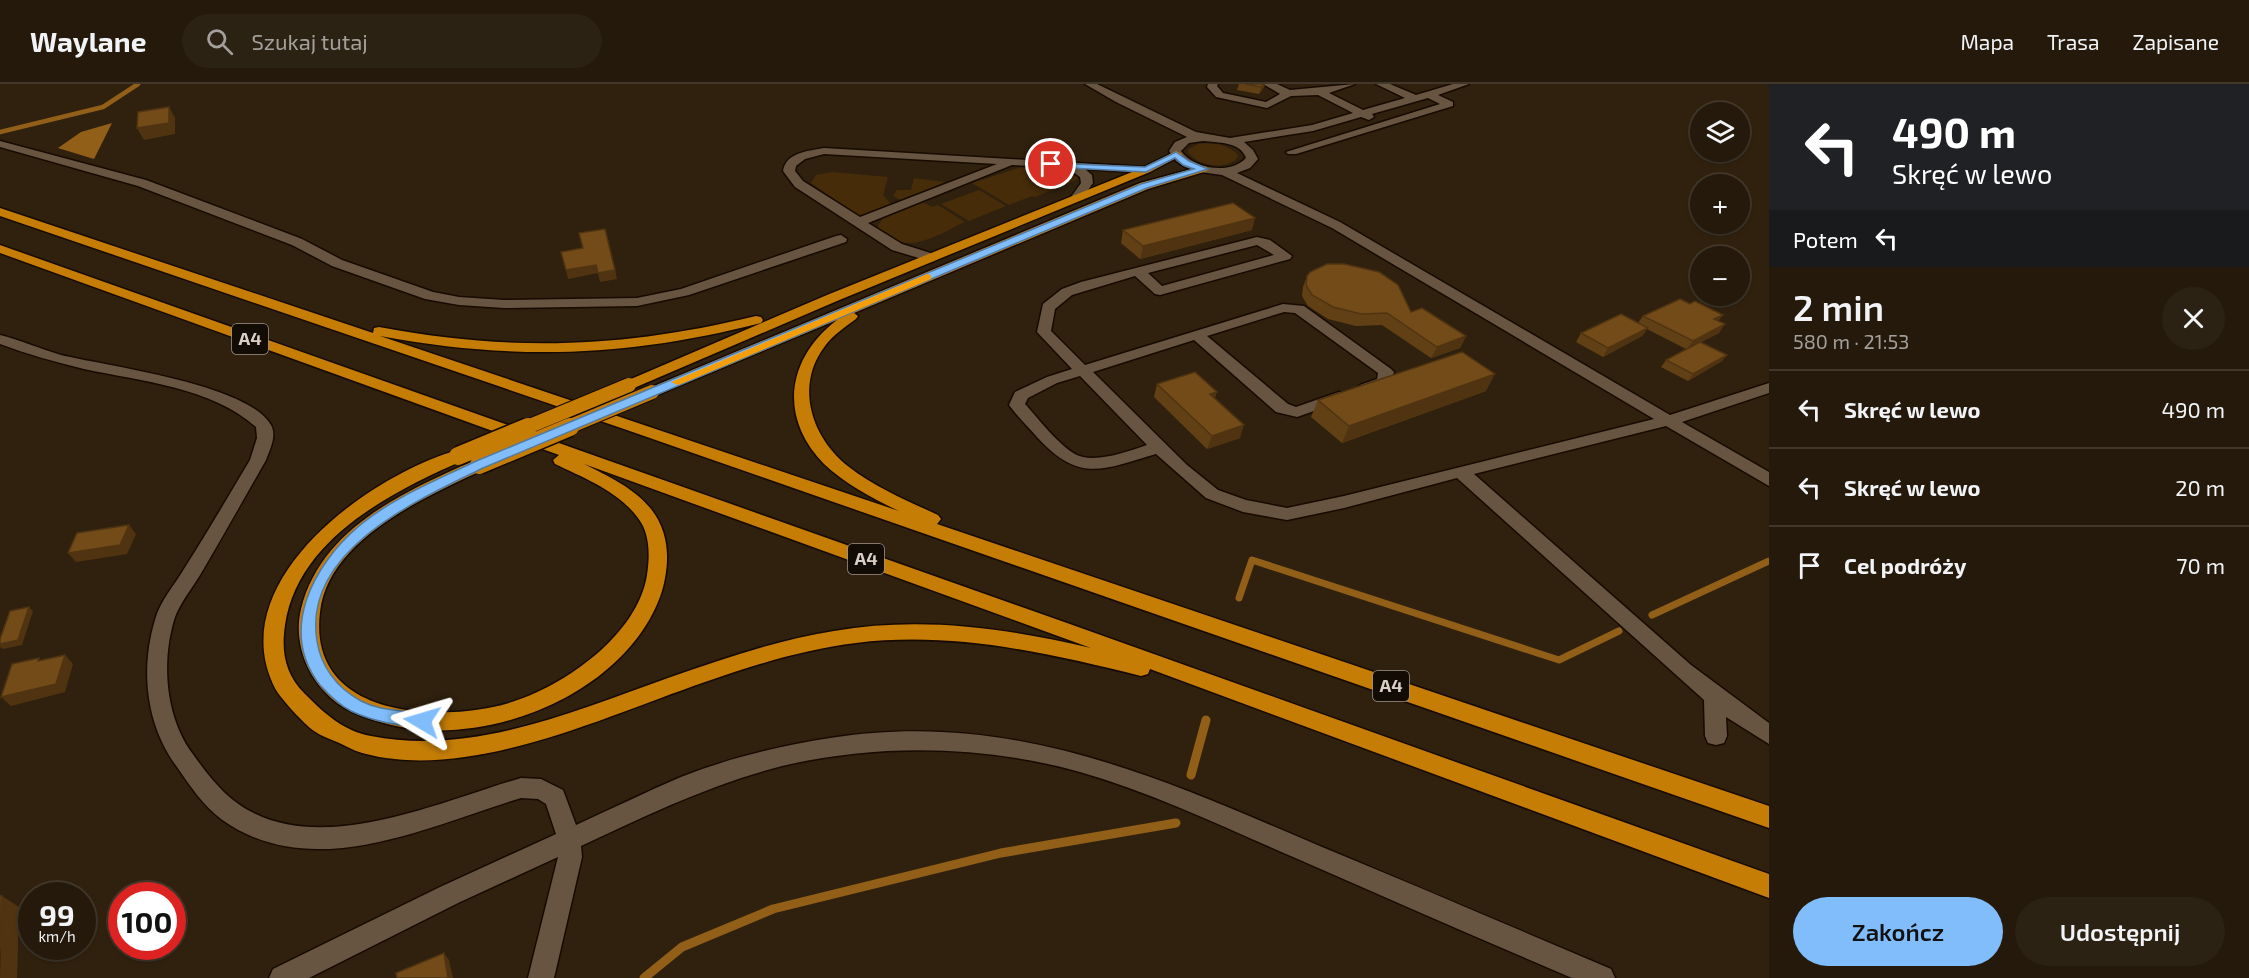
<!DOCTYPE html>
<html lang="pl">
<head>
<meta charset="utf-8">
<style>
  body { margin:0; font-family:"Exo 2",sans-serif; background:#2c2213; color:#f1f3f6; height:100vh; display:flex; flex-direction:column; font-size:22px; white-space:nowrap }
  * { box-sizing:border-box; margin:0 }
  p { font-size:20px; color:#a3a09c }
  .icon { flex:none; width:33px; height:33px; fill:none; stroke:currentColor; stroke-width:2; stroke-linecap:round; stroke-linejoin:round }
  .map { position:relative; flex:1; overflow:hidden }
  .details { display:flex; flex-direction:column; background:#24190a; width:480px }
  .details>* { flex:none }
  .guide { background:#202124; color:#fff; overflow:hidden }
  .buttons { position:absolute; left:1690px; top:18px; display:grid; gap:12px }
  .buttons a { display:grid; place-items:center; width:60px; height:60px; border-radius:50%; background:#24190a; box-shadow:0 2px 4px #0004,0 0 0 2px #41382b; font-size:30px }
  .speed { position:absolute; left:18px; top:798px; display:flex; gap:12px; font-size:30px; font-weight:700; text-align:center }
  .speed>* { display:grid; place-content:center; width:78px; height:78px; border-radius:50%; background:#24190a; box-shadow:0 2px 4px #0004,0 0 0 2px #41382b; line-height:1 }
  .speed small { font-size:15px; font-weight:400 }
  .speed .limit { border:9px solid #d22; background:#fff; color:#111 }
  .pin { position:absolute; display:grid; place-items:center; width:51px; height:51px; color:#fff; margin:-26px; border:3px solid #fff; border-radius:50%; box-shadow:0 2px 6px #0007 }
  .me { position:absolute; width:66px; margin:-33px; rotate:277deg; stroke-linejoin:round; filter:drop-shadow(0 0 4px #0008) }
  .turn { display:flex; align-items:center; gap:21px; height:126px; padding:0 24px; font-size:27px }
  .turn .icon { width:78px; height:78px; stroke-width:2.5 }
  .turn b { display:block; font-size:42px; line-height:51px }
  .then { display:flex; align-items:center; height:57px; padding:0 24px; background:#0003; gap:12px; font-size:22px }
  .round { display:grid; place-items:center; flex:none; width:63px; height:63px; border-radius:32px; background:#2c2213 }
  .headline { display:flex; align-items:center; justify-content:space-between; height:102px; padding:0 24px }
  h1 { font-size:36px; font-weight:600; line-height:45px }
  .button { display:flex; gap:12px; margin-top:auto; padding:12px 24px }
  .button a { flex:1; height:69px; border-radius:36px; background:#80bdfa; color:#111; font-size:24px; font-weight:600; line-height:69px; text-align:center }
  .button a+a { background:#2c2213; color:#f1f3f6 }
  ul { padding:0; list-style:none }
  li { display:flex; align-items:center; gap:18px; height:78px; padding:0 24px; border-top:2px solid #41382b }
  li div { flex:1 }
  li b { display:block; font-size:22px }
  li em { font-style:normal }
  header { display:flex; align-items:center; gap:36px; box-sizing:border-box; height:84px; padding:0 30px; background:#24190a; border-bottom:2px solid #41382b }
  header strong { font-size:28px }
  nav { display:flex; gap:33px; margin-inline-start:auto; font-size:21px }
  .search { width:420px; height:54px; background:#2c2213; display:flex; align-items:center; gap:15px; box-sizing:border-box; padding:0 21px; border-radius:33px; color:#a3a09c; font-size:22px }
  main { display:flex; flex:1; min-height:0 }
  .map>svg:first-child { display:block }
  .green { fill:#462c09 }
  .water { fill:#925f19 }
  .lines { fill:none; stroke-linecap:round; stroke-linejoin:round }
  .stream-far2 { stroke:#925f19; stroke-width:4.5 }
  .stream-far1 { stroke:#925f19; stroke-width:7 }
  .stream { stroke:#925f19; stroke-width:9 }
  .minor-casing { stroke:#170a00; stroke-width:3 }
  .highway-casing { stroke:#170a00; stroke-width:3 }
  .minor { fill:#675541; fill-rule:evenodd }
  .highway { fill:#c57d05; fill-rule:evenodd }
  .highway-bridge-far1-casing { stroke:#170a00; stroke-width:16; stroke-linecap:butt }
  .highway-bridge-casing { stroke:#170a00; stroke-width:21; stroke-linecap:butt }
  .highway-bridge-far1 { stroke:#c57d05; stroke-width:14 }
  .highway-bridge { stroke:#c57d05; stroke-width:18 }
  .wall { fill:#624015 }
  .shaded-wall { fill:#503411 }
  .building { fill:#724b18; stroke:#503411; stroke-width:1.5 }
  .route { fill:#80bdfa; stroke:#537ba2; stroke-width:1.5 }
  .slow { fill:#f59e0b }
  .labels { text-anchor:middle; stroke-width:6; stroke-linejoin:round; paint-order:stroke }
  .shield { fill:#130c05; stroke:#9e948b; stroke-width:1.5 }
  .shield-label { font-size:18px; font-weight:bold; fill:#d9cfc4 }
</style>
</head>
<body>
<header>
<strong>Waylane</strong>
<div class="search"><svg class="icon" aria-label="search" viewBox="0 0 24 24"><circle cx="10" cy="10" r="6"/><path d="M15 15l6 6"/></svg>Szukaj tutaj</div>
<nav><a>Mapa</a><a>Trasa</a><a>Zapisane</a></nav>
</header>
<main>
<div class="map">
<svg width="1769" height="894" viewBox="0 0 1769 894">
  <rect width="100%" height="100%" fill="#30210e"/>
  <!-- green -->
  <path class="green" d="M1198 60C1212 58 1227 60 1237 70L1238 73C1227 87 1197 82 1188 68L1189 65Z
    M1022 83 1066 85 1071 86 1078 93 1075 97 1035 113 1032 112 1009 121 972 99Z
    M832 88 888 93 883 111 892 121 865 132 857 131 811 99 816 91Z
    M914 94 945 98 903 117 893 112 897 106H911Z
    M979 106 1006 122 969 137 941 120Z
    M923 118 932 123 938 121 965 138C942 148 905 176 879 144L878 141 885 132Z"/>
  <!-- water -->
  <path class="water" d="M112 39 94 75 58 64 81 48Z"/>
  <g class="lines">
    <!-- stream-far2 -->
    <path class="stream-far2" d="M0 48 103 23 138 0"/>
    <!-- stream-far1 -->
    <path class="stream-far1" d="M1239 514 1252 476 1559 576 1619 547
      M1652 531 1769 477"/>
    <!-- stream -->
    <path class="stream" d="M1191 691 1206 636
      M644 894 682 863 773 825 1001 769 1176 739"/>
    <!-- minor casing -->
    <g class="minor-casing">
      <path id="minor" d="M1085 0H1097L1196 48 1230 54 1312 41 1353 29 1318 11 1291 12 1267 24 1216 13 1207 3 1208 0H1218L1217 2 1223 9 1266 18 1280 10 1263 0H1277L1290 6 1355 0 1329 9 1363 26 1405 14 1376 0H1390L1416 11 1453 0H1469L1438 11 1453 18V22L1296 70H1288L1286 68 1440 20 1428 14 1372 30 1374 33 1369 36 1361 33 1313 47 1244 58 1253 66 1258 75 1250 84 1237 89 1340 138 1670 331 1769 299V309L1682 338 1769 388V402L1666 342 1474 390 1691 581 1769 639V660L1726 633 1727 652 1724 659 1716 661 1708 659 1705 652 1704 616 1457 394 1344 424 1287 436 1243 428 1206 414 1156 370C1102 386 1079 399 1037 353 1028 343 1017 332 1009 321L1015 308 1047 293 1072 285 1037 248 1043 220 1062 205 1081 198 1257 153 1270 156 1292 172 1290 175 1160 211 1155 210 1135 192 1072 211 1055 225 1051 247 1085 281 1283 220 1304 222 1391 285 1394 288 1389 301 1365 309 1360 307 1357 304 1360 301 1377 295 1378 289 1295 229 1284 228 1207 252 1288 320 1296 323 1339 308 1345 310 1347 313 1345 316 1297 333 1276 328 1194 256 1093 288 1187 381 1218 406 1246 416 1287 424 1344 412 1654 335 1332 144 1222 91 1200 88 1185 83 1176 77 1169 67 1175 58 1187 53 1116 18ZM1203 57C1218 59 1240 57 1246 74 1230 91 1194 85 1181 67L1189 59ZM1257 161 1274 171 1162 202 1148 189ZM1080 292 1147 361C1129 367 1103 377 1083 373 1065 370 1038 334 1025 320L1028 314 1057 299Z
        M0 57 146 96 302 155 342 176 433 208 459 213 504 216 637 214 681 205 836 152 841 151 847 155 846 158 689 211 637 222 504 224 459 221 425 215 332 182 292 161 138 102 0 63Z
        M824 64 1146 83 1152 86 1146 89 1085 85 1092 91 1093 99 1081 116 1077 117 1071 113 1081 99 1080 93 1067 84 1012 81 868 139 902 160 937 171 939 174 932 178 892 166 795 103 783 87C786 68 809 67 824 64ZM824 70 997 80 860 133 803 97 795 87 796 82 805 75Z
        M0 251C21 256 40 265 61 271 106 282 248 300 271 341 277 352 270 365 266 376 245 413 224 450 203 486 194 502 181 517 175 533 161 576 165 632 192 669 205 687 219 706 237 719 315 776 438 718 521 694L541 695 563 706 576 741C611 725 646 708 681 693 729 674 780 662 830 654 1012 625 1160 694 1322 763 1419 803 1515 844 1611 885L1615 894H1572C1481 855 1391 816 1300 776 1228 745 1156 710 1080 688 984 661 879 659 782 682 711 700 647 731 581 762L582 773 554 894H528L558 773 458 819 309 894H269L273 885 440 803 556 750 546 720 538 715 521 714C427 742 312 801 221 735 203 721 190 702 177 683 146 641 140 586 155 536 160 517 174 502 184 485 207 449 228 413 250 376L257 354 256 343C211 303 140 297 84 285 55 278 27 270 0 260Z"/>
    </g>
    <!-- highway casing -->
    <g class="highway-casing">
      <path id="highway" d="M1176 67 1182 70 1180 72 1150 88 837 217 634 304 629 306 621 301 624 298 827 211 1142 84Z
        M1203 82 1207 83V87L1148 105 854 229 858 232 856 235C845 243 833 251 825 262 794 302 812 355 849 383 876 404 908 417 938 431L941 435 937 440 1769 722V744L624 345 0 132V124L373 249 374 244 379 243C512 268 624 264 756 232L761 233 763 236 761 239C628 273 515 277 380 252L899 427C872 414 845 400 824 380 778 333 787 274 837 236L657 311 652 313 644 308 647 305 1140 99Z
        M0 161 1067 539 1769 790V814L1150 585 1148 590 1141 592C1048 569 953 547 856 559 805 565 754 581 705 598 606 632 471 697 366 670 356 668 346 662 337 658 330 655 321 652 314 647 304 640 283 617 276 606 219 499 369 391 458 366L464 368 466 372 464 376C392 408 298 454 285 541 281 568 285 590 305 610 324 629 343 647 371 652 472 672 575 627 668 594 722 575 777 556 834 547 920 532 1007 544 1091 564L584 380C608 392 634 404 651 425 670 449 670 479 662 507 629 610 482 668 384 639 362 633 340 625 325 608 304 586 294 554 301 525 321 444 404 408 473 377H485L487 381 485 385C427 412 328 455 320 528 308 627 421 638 493 623 553 611 637 555 647 491 650 472 650 449 638 434 618 407 584 394 555 380L553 376 559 371 0 169Z"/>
    </g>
    <!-- minor -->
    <use href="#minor" class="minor"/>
    <!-- highway -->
    <use href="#highway" class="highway"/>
    <!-- highway-bridge-far1 casing -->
    <g class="highway-bridge-far1-casing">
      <path id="highway-bridge-far1" d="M525 344 629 301
        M566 344 652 308"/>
    </g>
    <!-- highway-bridge casing -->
    <g class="highway-bridge-casing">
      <path id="highway-bridge" d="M458 372 528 343
        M479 381 570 343"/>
    </g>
    <!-- highway-bridge-far1 -->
    <use href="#highway-bridge-far1" class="highway-bridge-far1"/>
    <!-- highway-bridge -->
    <use href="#highway-bridge" class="highway-bridge"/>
  </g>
  <!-- wall -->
  <path class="wall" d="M1239 0H1265L1264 3 1259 10 1237 6Z
    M1123 146H1252L1140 175 1121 159Z
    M1307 192 1466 252 1460 264 1431 274 1382 241 1356 242 1328 235 1308 222 1302 212 1303 203Z
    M1723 231 1718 237 1719 249 1701 258 1727 271 1722 277 1688 297 1661 283 1666 276 1686 265 1647 245 1642 252 1603 273 1576 258 1581 249 1638 239 1643 232Z
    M1157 300 1215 314 1240 354 1207 365 1154 313Z
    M1486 307 1342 359 1311 333 1318 316Z"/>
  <!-- shaded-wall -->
  <path class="shaded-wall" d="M1264 0H1265L1264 3 1259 10 1261 3Z
    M169 23 175 34V50L144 56 137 44Z
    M1255 134 1252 146 1140 175 1143 162Z
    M596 181 598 189 568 195 566 186Z
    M615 186 617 195 600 198 598 189Z
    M1723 231 1716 239 1714 235Z
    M1725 240 1719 249 1686 266 1693 257Z
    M1648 244 1642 252 1603 273 1608 264Z
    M1466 252 1460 264 1431 274 1437 263Z
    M1727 271 1722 277 1688 297 1693 290Z
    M1495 290 1486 307 1342 359 1349 342Z
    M1217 308 1213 321 1210 310Z
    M1244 341 1240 354 1207 365 1212 352Z
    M129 441 136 450 127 470 76 478 68 469Z
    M29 523 33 527 22 561 3 565 0 563V560Z
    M65 571 73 580 65 608 11 622 1 613Z
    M2 812 19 823 17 894H0Z
    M444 869 449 876 453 894H448Z"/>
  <!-- building -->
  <path class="building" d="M1245 0H1264L1261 3Z
    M169 23V39L137 44 138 28Z
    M1233 119 1255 134 1143 162 1123 146Z
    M605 145 615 186 598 189 596 181 566 186 561 168 583 164 579 149Z
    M1327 180H1344L1379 188 1398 201 1411 228 1422 224 1466 252 1437 263 1387 229 1361 230 1333 223 1312 211 1306 201 1307 192 1310 188Z
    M1680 215 1690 220 1695 217 1723 231 1714 235 1725 240 1693 257 1643 232Z
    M1621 230 1648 244 1608 264 1581 249Z
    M1700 258 1727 271 1693 290 1666 276Z
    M1462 268 1495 290 1349 342 1318 316Z
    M1195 288 1217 308 1210 310 1244 341 1212 352 1157 300Z
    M129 441 120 461 68 469 77 449Z
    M29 523 18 556 0 560V555L10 527Z
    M65 571 56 600 1 613 12 580 39 574 38 577Z
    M0 812H2L0 867Z
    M444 869 448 894H397L396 889Z"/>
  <!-- route -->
  <path class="route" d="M1176 68 1189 77 1208 85 1147 104 483 384C418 416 302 466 317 557 321 583 337 604 361 617 382 628 406 625 428 632L430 637 428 642 422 644C397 641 374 638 351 627 339 621 329 611 320 601 278 547 313 481 359 442 392 414 435 397 474 378L1141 100 1194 85 1183 81 1175 74 1146 88 1051 83 1046 80 1048 79 1145 83Z"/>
  <!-- slow -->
  <path class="slow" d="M927 190 931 191V195L681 300 677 301 671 298Z"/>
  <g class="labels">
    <!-- shield labels -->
    <g class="shield">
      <rect x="232" y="240" width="36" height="30" rx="4.5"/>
      <rect x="848" y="460" width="36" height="30" rx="4.5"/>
      <rect x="1373" y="587" width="36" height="30" rx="4.5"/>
    </g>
    <g class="shield-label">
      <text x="250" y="261">A4</text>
      <text x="866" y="481">A4</text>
      <text x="1391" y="608">A4</text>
    </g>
  </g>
</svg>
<div class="buttons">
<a><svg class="icon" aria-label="layers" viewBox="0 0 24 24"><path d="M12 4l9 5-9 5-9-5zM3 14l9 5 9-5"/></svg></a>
<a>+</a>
<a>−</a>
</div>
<div class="speed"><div>99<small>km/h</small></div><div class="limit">100</div></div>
<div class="pin" style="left:1051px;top:80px;background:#d93025"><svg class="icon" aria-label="arrive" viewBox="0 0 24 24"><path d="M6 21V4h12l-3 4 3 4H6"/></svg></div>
<svg class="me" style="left:422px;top:637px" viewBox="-20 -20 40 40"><path d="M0-17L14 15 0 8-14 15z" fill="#80bdfa" stroke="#fff" stroke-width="4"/></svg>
</div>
<section class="details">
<div class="guide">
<div class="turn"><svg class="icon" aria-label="left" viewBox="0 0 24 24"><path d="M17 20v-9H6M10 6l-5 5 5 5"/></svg><div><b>490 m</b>Skręć w lewo</div></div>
<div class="then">Potem<svg class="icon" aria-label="left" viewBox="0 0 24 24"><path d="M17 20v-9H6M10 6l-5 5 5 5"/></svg></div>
</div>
<div class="headline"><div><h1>2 min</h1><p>580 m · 21:53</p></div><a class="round"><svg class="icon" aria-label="close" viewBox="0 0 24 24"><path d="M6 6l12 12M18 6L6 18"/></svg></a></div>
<ul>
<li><svg class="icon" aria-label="left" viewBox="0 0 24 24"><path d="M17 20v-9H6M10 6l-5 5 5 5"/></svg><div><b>Skręć w lewo</b></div><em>490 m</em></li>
<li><svg class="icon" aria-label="left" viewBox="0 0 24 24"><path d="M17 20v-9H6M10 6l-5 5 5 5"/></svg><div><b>Skręć w lewo</b></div><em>20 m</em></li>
<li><svg class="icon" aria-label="arrive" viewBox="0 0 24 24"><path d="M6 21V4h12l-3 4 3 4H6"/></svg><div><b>Cel podróży</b></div><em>70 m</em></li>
</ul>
<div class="button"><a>Zakończ</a><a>Udostępnij</a></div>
</section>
</main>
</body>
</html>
